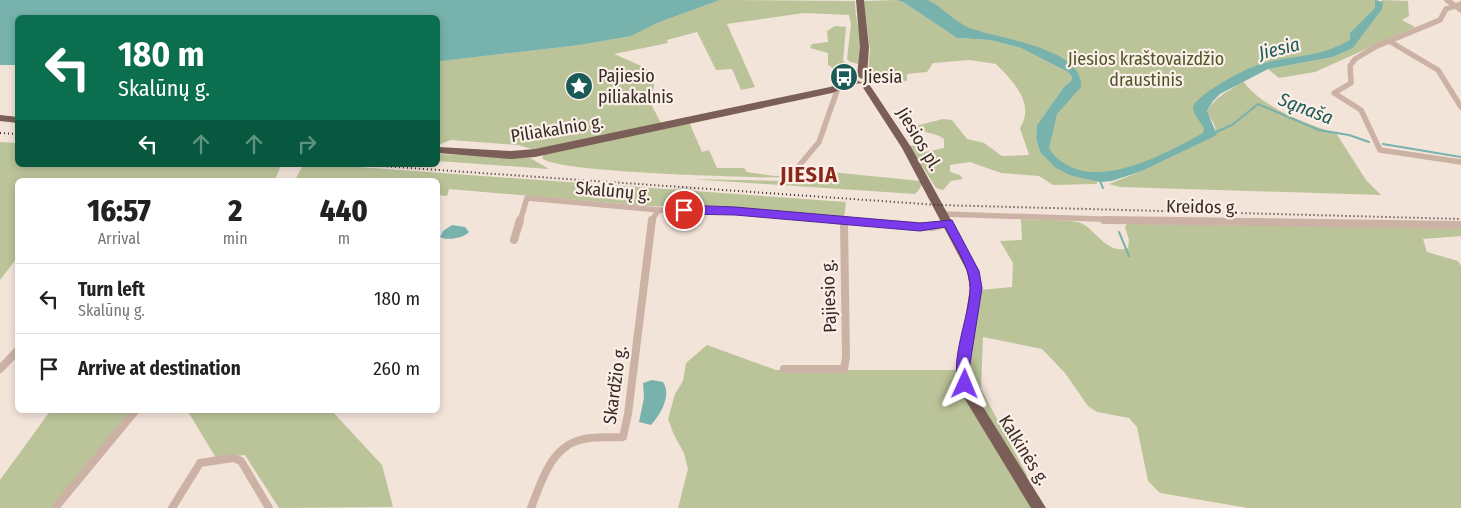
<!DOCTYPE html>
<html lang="en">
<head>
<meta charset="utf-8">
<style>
  body { margin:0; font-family:"Fira Sans Condensed",sans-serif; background:#f6f6f6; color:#222; height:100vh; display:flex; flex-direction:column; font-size:19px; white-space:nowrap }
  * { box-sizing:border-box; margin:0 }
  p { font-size:16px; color:#767676 }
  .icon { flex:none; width:28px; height:28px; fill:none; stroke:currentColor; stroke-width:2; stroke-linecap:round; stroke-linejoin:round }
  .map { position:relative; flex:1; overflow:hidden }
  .side { position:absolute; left:15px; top:178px; width:425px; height:235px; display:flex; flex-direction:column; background:#fff; border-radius:8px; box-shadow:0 2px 8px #0003 }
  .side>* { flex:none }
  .top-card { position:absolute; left:15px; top:15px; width:425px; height:152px; border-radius:8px; box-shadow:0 2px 8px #0003; background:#0b6e4f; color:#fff; overflow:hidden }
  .pin { position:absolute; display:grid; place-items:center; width:42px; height:42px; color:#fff; margin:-21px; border:2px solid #fff; border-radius:50%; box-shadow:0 1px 5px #0007 }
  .me { position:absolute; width:55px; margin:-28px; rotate:1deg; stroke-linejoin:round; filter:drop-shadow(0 0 4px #0008) }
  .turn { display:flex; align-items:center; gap:18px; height:105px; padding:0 20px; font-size:22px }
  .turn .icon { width:65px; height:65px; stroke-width:2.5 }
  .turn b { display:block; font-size:35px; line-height:42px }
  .lanes { display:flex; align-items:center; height:48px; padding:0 20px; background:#0003; justify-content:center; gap:25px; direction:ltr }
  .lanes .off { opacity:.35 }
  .eta { display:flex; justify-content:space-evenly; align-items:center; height:85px; text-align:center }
  .eta b { font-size:30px; font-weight:800; line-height:35px }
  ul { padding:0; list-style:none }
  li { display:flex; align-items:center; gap:15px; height:70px; padding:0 20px; border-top:1px solid #e0e0e0 }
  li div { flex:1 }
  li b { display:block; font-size:19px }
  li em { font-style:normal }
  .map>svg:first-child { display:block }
  .green { fill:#bbc399 }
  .water { fill:#77b2ac }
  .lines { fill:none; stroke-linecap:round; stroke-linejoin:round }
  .stream { stroke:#77b2ac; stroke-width:2 }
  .minor-far1 { stroke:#ccb2a5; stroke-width:5.5 }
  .minor { stroke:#ccb2a5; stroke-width:8 }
  .primary { fill:#7a5e57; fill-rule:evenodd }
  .rail { stroke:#372a27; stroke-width:2; stroke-dasharray:1 3; stroke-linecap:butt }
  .route { fill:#7c3aed; stroke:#51269a }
  .labels { text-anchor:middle; stroke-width:4.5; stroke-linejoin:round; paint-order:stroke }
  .park-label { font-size:18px; fill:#4d5729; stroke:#fbefe7 }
  .poi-label { font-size:18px; fill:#372a27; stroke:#fbefe7; text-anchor:start }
  .street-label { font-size:18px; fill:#372a27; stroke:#fbefe7 }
  .water-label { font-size:19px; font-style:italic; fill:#1a5b57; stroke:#fbefe7 }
  .district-label { font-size:22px; font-weight:bold; letter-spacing:1px; fill:#8b261b; stroke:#fbefe7 }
</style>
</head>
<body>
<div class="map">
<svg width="1461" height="508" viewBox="0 0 1461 508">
  <rect width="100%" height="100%" fill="#f3e4da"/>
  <!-- green -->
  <path class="green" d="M720 0 855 1C855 26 865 38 859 64L850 62 847 59 851 24 849 15 804 13 727 24 755 87 741 90 732 69 716 70 697 32 667 40 668 43 614 54 646 68 654 84 652 106 661 123 535 150 518 145 451 140 438 145V61L580 45 630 36 657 23Z
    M896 0 903 2 957 38 990 40 1021 48 1068 72 1072 77 1071 81 1064 87 1037 125 1036 140 1040 152 1072 176 1097 181V184L1053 185 1039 176 1001 173 970 162 950 165V172L960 175 963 179 951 181 943 190 936 188 909 146 918 145 925 152 944 148V139C936 132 922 134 915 126L943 119 952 120 967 139 984 143 1002 156 1029 155 1020 128C1036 104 1012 80 996 64L970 60 933 63 927 72 907 74V81C890 80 886 70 868 73L870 50 864 1Z
    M913 0H1378L1379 7 1352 43 1326 56 1265 67 1209 97 1203 108 1212 133 1115 176 1078 173 1047 154 1043 129 1077 85 1075 73 1042 52 976 34Z
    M1382 0 1408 1 1409 16 1402 20 1415 27 1315 72 1279 78 1268 69 1333 57 1353 48 1372 22Z
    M835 26 846 27 843 61 849 65 845 72 836 70 828 65V53L810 48 812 44 828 42 827 31Z
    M1243 81C1260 106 1307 125 1336 133L1366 180 1381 195 1120 187 1109 184 1142 171 1216 135 1215 126 1207 112C1216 95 1229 92 1243 81Z
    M689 122 702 152 709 150 717 168H744L747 172 774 176 789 175 785 178C752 177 555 173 542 158L544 154Z
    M0 142 17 143 18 165H281L275 180H18L17 258 0 280Z
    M438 154 530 158 549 169 438 161Z
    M303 165H330L846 202 844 218 730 208 647 206 449 189 447 196 438 195V180H295Z
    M800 169 921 181C922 187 919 190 915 194L690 179 787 181Z
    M1021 219C1032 220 1076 219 1083 224 1097 232 1108 255 1128 248L1129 240 1125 227 1127 224 1461 228V236L1423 239 1427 252 1458 261 1461 266V508H1248L1160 493 1148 481 1137 427 1129 418 1097 412 1088 406 1065 373 1042 349 983 337 981 389 1028 477 1021 474 970 387 967 374 980 290 1012 287 1013 263 1000 241 1022 240Z
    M707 345 776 370H958L1033 508H678L688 469 684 453 674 435 668 419 675 394 683 381 686 363Z
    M51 410H134L50 508H0V480Z
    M187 410H331L382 465 393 507 279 508 245 455 216 458Z"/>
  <!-- water -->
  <path class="water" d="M0 0H720L657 23 631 36 580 45 441 61H438V18H18L17 65H0Z
    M896 0C905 0 919 0 927 0 938 3 956 24 973 29 999 39 1084 48 1081 87L1057 114 1049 148C1054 157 1060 161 1069 166 1108 186 1168 152 1203 133L1204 128 1194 113 1193 106C1203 91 1244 69 1261 64 1295 54 1317 59 1350 40V33L1375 8V0L1383 2 1382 9 1353 48 1333 57 1268 69 1220 94 1213 101 1207 111 1217 135 1142 171 1112 181 1100 182 1072 176 1056 168 1040 152 1036 139 1037 125 1064 87 1071 81 1072 77 1068 72 1021 48 990 40 957 38 903 2Z
    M452 225 465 227 469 232C464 238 447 241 440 237L443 231Z
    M652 380 663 382C672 396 660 415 651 425L639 422 644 398 643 383Z"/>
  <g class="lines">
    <!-- stream -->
    <path class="stream" d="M1214 133 1232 125 1258 104 1319 130 1349 135 1369 142
      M1383 144 1461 157
      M1100 181 1103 188
      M1119 232 1129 256"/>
    <!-- minor-far1 -->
    <path class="minor-far1" d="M1447 0 1461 10
      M1461 4 1446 9 1440 20 1377 46 1355 59 1350 66 1351 83 1334 93 1361 110 1380 150 1461 162
      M1389 41 1438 70 1461 107
      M787 180 819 142 838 88
      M943 214 1160 221
      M520 221 527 198 659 210 735 211 848 221
      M651 221 659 210"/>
    <!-- minor -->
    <path class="minor" d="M834 220 932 227 949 223
      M1104 220 1461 225
      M514 240 520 220
      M0 369 18 350
      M784 369H844L846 357 844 221
      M55 508 136 410
      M172 508 200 463 233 458 241 461 269 508
      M531 508C541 483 550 448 580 440 593 436 609 438 623 437L628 414 652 220"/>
    <!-- primary -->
    <path class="primary" d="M856 0H864L869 47 867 76 862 79 857 76 860 47Z
      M856 79 860 82 867 81 911 147 979 271 982 288 969 371 975 394 1046 508H1031L963 396 957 371 970 288 967 271 902 148 860 83 832 93 535 157 511 159 438 153V147L511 151 535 149 830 87Z
      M0 115 18 117V123L0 121Z"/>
    <!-- rail -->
    <path class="rail" d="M0 133 18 134
      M367 165 938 205 1461 219"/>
  </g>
  <!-- route -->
  <path class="route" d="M684 205 735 207 920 223 952 220 979 271 982 288 969 370 971 384 969 388H960C948 362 970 316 970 288 970 267 955 246 945 227L920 231 735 215 684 214 679 210Z"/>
  <!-- icons -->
  <defs>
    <g id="bus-disc" transform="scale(1.4375)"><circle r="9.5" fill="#1a5b57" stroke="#fbefe7"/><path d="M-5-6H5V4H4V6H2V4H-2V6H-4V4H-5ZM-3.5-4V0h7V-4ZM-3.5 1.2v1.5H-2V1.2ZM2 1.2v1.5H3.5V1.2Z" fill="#fff"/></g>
    <g id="sight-disc" transform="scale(1.4375)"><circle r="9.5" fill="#1a5b57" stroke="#fbefe7"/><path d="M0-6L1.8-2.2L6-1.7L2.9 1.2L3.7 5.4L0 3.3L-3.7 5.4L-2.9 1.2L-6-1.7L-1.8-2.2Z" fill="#fff"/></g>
  </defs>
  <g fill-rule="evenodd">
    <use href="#bus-disc" x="844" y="77"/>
    <use href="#sight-disc" x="579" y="86"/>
  </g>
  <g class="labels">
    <!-- park labels -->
    <g class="park-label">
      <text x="1146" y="65">Jiesios kraštovaizdžio<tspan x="1146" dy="21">draustinis</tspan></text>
    </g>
    <!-- poi labels -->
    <g class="poi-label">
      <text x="598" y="82">Pajiesio<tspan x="598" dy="21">piliakalnis</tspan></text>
      <text x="863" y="83">Jiesia</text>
    </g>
    <!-- street labels -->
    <g class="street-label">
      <text transform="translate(557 129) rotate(-9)" y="6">Piliakalnio g.</text>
      <text transform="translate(919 139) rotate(59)" y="6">Jiesios pl.</text>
      <text transform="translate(613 191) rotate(5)" y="6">Skalūnų g.</text>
      <text transform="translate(1202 207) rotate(1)" y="6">Kreidos g.</text>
      <text transform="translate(829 296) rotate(-92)" y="6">Pajiesio g.</text>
      <text transform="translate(615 385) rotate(-82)" y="6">Skardžio g.</text>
      <text transform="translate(1024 450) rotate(58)" y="6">Kalkinės g.</text>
    </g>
    <!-- water labels -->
    <g class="water-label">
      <text transform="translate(1279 48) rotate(-14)" y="7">Jiesia</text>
      <text transform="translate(1306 108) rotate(21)" y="7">Sąnaša</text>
    </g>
    <!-- district labels -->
    <g class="district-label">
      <text x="809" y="182">JIESIA</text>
    </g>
  </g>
</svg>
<div class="pin" style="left:684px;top:210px;background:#d93025"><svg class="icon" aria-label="arrive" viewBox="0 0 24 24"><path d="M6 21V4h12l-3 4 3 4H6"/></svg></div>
<svg class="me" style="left:965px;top:384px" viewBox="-20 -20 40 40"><path d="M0-17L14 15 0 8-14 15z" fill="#7c3aed" stroke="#fff" stroke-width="4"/></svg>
<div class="top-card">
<div class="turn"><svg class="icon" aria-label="left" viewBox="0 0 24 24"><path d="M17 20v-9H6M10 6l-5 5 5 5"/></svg><div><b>180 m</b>Skalūnų g.</div></div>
<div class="lanes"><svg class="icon" aria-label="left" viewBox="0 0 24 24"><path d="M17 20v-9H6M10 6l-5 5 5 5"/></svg><svg class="icon off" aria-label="ahead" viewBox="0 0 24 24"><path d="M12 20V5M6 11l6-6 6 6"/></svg><svg class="icon off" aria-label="ahead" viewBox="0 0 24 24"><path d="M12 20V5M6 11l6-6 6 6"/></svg><svg class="icon off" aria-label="right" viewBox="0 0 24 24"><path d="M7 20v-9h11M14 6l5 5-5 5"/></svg></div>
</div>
<section class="side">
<div class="eta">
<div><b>16:57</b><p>Arrival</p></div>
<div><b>2</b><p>min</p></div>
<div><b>440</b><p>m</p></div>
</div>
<ul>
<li><svg class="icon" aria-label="left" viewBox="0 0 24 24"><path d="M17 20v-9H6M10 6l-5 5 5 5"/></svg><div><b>Turn left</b><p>Skalūnų g.</p></div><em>180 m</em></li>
<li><svg class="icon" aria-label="arrive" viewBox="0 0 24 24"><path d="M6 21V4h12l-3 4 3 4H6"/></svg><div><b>Arrive at destination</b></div><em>260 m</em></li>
</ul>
</section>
</div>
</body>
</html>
